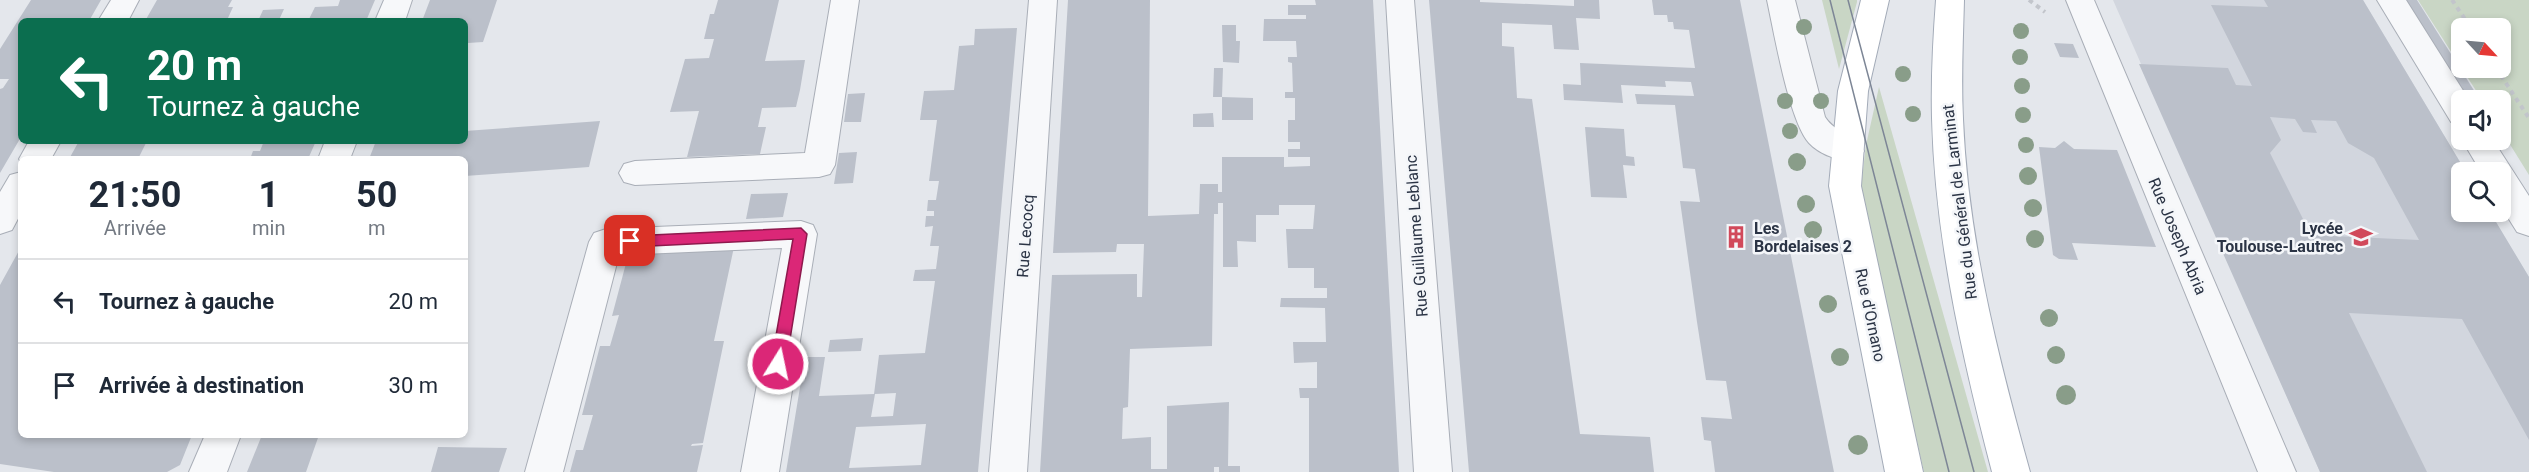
<!DOCTYPE html>
<html lang="fr">
<head>
<meta charset="utf-8">
<style>
  body { margin:0; font-family:Roboto,sans-serif; background:#f6f6f7; color:#1f2937; height:100vh; display:flex; flex-direction:column; font-size:22px; white-space:nowrap }
  * { box-sizing:border-box; margin:0 }
  p { font-size:20px; color:#747a83 }
  .icon { flex:none; width:33px; height:33px; fill:none; stroke:currentColor; stroke-width:2; stroke-linecap:round; stroke-linejoin:round }
  .map { position:relative; flex:1; overflow:hidden }
  .side { position:absolute; left:18px; top:156px; width:450px; height:282px; display:flex; flex-direction:column; background:#fff; border-radius:9px; box-shadow:0 3px 9px #0003 }
  .side>* { flex:none }
  .banner { position:absolute; left:18px; top:18px; width:450px; height:126px; border-radius:9px; box-shadow:0 3px 9px #0003; background:#0b6e4f; color:#fff; overflow:hidden }
  .needle { width:39px; rotate:116deg }
  .controls { position:absolute; left:2451px; top:18px; display:grid; gap:12px }
  .controls a { display:grid; place-items:center; width:60px; height:60px; border-radius:9px; background:#fff; box-shadow:0 3px 9px #0003; font-size:30px }
  .pin { position:absolute; display:grid; place-items:center; width:51px; height:51px; color:#fff; margin:-26px; border-radius:12px; box-shadow:0 3px 9px #0006 }
  .me { position:absolute; width:66px; margin:-33px; rotate:10deg; stroke-linejoin:round; filter:drop-shadow(0 0 4px #0008) }
  .turn { display:flex; align-items:center; gap:21px; height:126px; padding:0 30px; font-size:27px }
  .turn .icon { width:78px; height:78px; stroke-width:2.5 }
  .turn b { display:block; font-size:42px; line-height:51px }
  .eta { display:flex; justify-content:space-evenly; align-items:center; height:102px; text-align:center }
  .eta b { font-size:36px; font-weight:700; line-height:42px }
  ul { padding:0; list-style:none }
  li { display:flex; align-items:center; gap:18px; height:84px; padding:0 30px; border-top:2px solid #e0e1e3 }
  li div { flex:1 }
  li b { display:block; font-size:22px }
  li em { font-style:normal }
  .map>svg:first-child { display:block }
  .built { fill:#d2d6de }
  .green { fill:#c9d6c5; fill-rule:evenodd }
  .building { fill:#bbc0ca; fill-rule:evenodd }
  .lines { fill:none; stroke-linecap:round; stroke-linejoin:round }
  .minor-casing { stroke:#a9aeb7; stroke-width:2 }
  .major-casing { stroke:#a3abb8; stroke-width:2 }
  .path { stroke:#c2c5cb; stroke-width:4; stroke-dasharray:4.5 4.5; stroke-linecap:butt }
  .minor { fill:#f7f8fa; fill-rule:evenodd }
  .major { fill:#fff; fill-rule:evenodd }
  .tram { stroke:#7d8696; stroke-width:1.5 }
  .tree { fill:#899d89 }
  .route { fill:#db2777; stroke:#8e194d; stroke-width:1.5 }
  .labels { text-anchor:middle; stroke-width:5; stroke-linejoin:round; paint-order:stroke }
  .street-label { font-size:16px; fill:#2b3445; stroke:#f4f6f9 }
  .poi-label { font-size:16px; font-weight:bold; fill:#2b3445; stroke:#f4f6f9; text-anchor:start }
</style>
</head>
<body>
<div class="map">
<svg width="2529" height="472" viewBox="0 0 2529 472">
  <rect width="100%" height="100%" fill="#e4e7ec"/>
  <!-- built -->
  <path class="built" d="M2113 0H2363L2466 172H2462V212H2490L2529 277V472H2320Z"/>
  <!-- green -->
  <path class="green" d="M1822 0H1857V2L1839 69Z
    M2418 0H2529V175L2501 130 2500 100H2482ZM2462 28H2500V68H2462Z
    M1879 87 1988 472H1924L1860 195 1866 145Z"/>
  <!-- building -->
  <path class="building" d="M31 0H101L89 21H21V137L0 173V89L3 88 9 79H0V49Z
    M157 0H232L228 7H233L228 18 210 21H145Z
    M340 0H375L366 21H308L315 7 338 6Z
    M430 0H497L483 42 468 43 465 51V21H422Z
    M718 0H779L765 61 805 60 800 90 796 107 762 108 758 127H766L760 154 687 157 699 111 670 112 685 59 709 58 714 39H704L710 14H714Z
    M1068 0H1150L1148 216 1199 214 1200 184H1218V192H1222V157H1284V167L1310 166V157H1288V149H1300V142H1288V120H1295V98H1285V92H1293L1292 63 1288 62V57H1297L1296 41H1263L1264 19H1306V15H1288V5H1316L1315 0H1373L1399 472H1309V398H1300L1299 388H1317V362L1294 363 1293 342H1326L1325 308 1280 307 1281 298H1327V288H1314V268H1288L1286 229H1313L1315 205H1279V215H1256V242L1237 241 1238 267H1223V203H1218V214H1214L1212 346 1130 349 1128 407 1123 408 1122 439 1151 437V469H1167V406L1229 402 1228 466H1240V472H1219V467H1214V472H1040L1052 275 1137 274V297H1142L1144 244H1117L1116 252 1053 253Z
    M1429 0H1480V2L1574 6V0H1599L1600 19 1576 18 1579 50 1554 49 1552 25 1502 23V46L1514 47 1517 98 1532 99 1580 434 1650 437 1654 472H1469Z
    M1652 0H1740L1834 472H1715L1711 441 1704 440 1701 417 1732 419 1726 381 1706 380 1697 322 1680 201 1700 202 1695 169 1683 168 1675 105 1637 104 1635 94 1694 96 1691 82 1665 81 1666 87 1621 85 1623 103 1564 100 1563 84 1581 85 1580 63 1695 68 1689 30 1674 29 1673 22H1668L1667 15H1654Z
    M2264 0H2363L2466 172H2462V212H2490L2529 277V440L2462 319 2349 313 2427 472H2320L2139 64 2228 68 2236 85 2252 86 2211 5 2268 7ZM2270 117 2295 119 2303 132 2317 133 2311 120 2336 121 2348 143 2374 158 2419 240 2311 235 2270 153 2281 140Z
    M2402 0H2417L2480 100H2465Z
    M284 9 279 20 258 21 263 10Z
    M1222 25H1236V41H1240L1239 63 1223 62Z
    M1017 28 978 472H786L805 357H825L819 396 874 394 879 355 925 353 935 281H913L915 270 936 269 939 246H930L933 226 925 227 926 216H934V211H927L928 200H936L939 181H929L937 120H920L924 91 954 90 959 46 974 45 975 29ZM896 393 893 416 871 417 875 394ZM926 424 921 465 849 468 856 427Z
    M2054 43 2073 44 2079 58 2060 57Z
    M1214 68H1223L1222 97H1213Z
    M865 93 861 122H844L848 94Z
    M1222 97 1253 98V120H1222Z
    M1213 113 1214 127H1193V114Z
    M600 121 589 167 465 176V159H369L376 141H465V131Z
    M1585 127 1624 129 1626 156 1634 157 1635 166 1623 165 1627 198 1591 197Z
    M79 141H147L138 159H69Z
    M264 141H316L308 159H250L253 151H260Z
    M2064 141 2074 149 2117 150 2156 247 2072 243 2078 260 2059 259 2053 255 2039 147 2055 148Z
    M857 152 853 183 834 184 839 153Z
    M788 193 783 217 746 219 751 194Z
    M21 247V435H192L180 465 167 472H54L0 464V285Z
    M734 247 714 341H724L703 443 692 444 691 446 703 445 697 472H570L576 450H583L593 415H582L600 346H610L619 315 612 316 629 252Z
    M863 338 861 351 828 352 830 340Z
    M262 435H319L306 472H247Z
    M438 447 507 448 499 472H431Z"/>
  <g class="lines">
    <!-- minor casing -->
    <g class="minor-casing">
      <path id="minor" d="M111 0H139L128 21H98Z
        M384 0H412L405 21H375Z
        M831 0H859L835 165 830 174 819 177 635 185 624 182 619 173 624 164 635 161 805 153Z
        M1029 0H1057L1027 472H989Z
        M1386 0H1414L1452 472H1414Z
        M1767 0H1795L1825 117C1835 133 1855 135 1864 151L1859 159C1844 164 1820 155 1809 143 1789 121 1774 32 1767 0Z
        M2066 0H2094L2296 472H2258Z
        M2377 0H2406L2469 100H2462V125L2451 122Z
        M2462 140H2493L2529 196V236L2517 232 2500 205V172H2481Z
        M29 141H61L51 159H21V162L19 159Z
        M325 141H357L350 159H318Z
        M21 172V213L12 230 0 234V192L10 175Z
        M801 221 813 225 817 234 779 472H741L782 248 619 255 563 472H525L589 242 594 233 606 229Z
        M205 435H241L227 472H189Z"/>
    </g>
    <!-- major casing -->
    <g class="major-casing">
      <path id="major" d="M1861 0H1889L1868 91 1861 186 1923 472H1885L1829 186 1838 91Z
        M1936 0H1964C1963 40 1961 79 1963 119 1968 239 1998 357 2030 472H1992C1962 356 1935 238 1932 118 1931 79 1933 39 1936 0Z"/>
    </g>
    <!-- path -->
    <path class="path" d="M2029 0 2045 12
      M2452 0 2471 28
      M2496 68 2529 118"/>
    <!-- minor -->
    <use href="#minor" class="minor"/>
    <!-- major -->
    <use href="#major" class="major"/>
    <!-- tram -->
    <path class="tram" d="M1830 0 1949 472
      M1848 0 1974 472"/>
  </g>
  <!-- trees -->
  <g class="tree">
    <circle cx="1804" cy="27" r="8"/>
    <circle cx="2021" cy="31" r="8"/>
    <circle cx="2020" cy="57" r="8"/>
    <circle cx="1903" cy="74" r="8"/>
    <circle cx="2022" cy="86" r="8"/>
    <circle cx="1785" cy="101" r="8"/>
    <circle cx="1821" cy="101" r="8"/>
    <circle cx="1913" cy="114" r="8"/>
    <circle cx="2023" cy="115" r="8"/>
    <circle cx="1790" cy="131" r="8"/>
    <circle cx="2026" cy="145" r="8"/>
    <circle cx="1797" cy="162" r="9"/>
    <circle cx="2028" cy="176" r="9"/>
    <circle cx="1806" cy="204" r="9"/>
    <circle cx="2033" cy="208" r="9"/>
    <circle cx="1813" cy="230" r="9"/>
    <circle cx="2035" cy="239" r="9"/>
    <circle cx="1828" cy="304" r="9"/>
    <circle cx="2049" cy="318" r="9"/>
    <circle cx="2056" cy="355" r="9"/>
    <circle cx="1840" cy="357" r="9"/>
    <circle cx="2066" cy="395" r="10"/>
    <circle cx="1858" cy="445" r="10"/>
  </g>
  <!-- route -->
  <path class="route" d="M801 228 807 234 786 364 784 368 778 370 773 368 771 364 793 239 630 247 623 241 630 236Z"/>
  <!-- icons -->
  <defs>
    <g id="building-bare" transform="scale(1.8)"><path d="M-4-6H4V6H1V3H-1V6H-4ZM-2.5-4.3h1.7v1.8h-1.7ZM.8-4.3h1.7v1.8H.8ZM-2.5-1h1.7V.8h-1.7ZM.8-1h1.7V.8H.8Z" fill="#d1495b" stroke="#f4f6f9" stroke-width="2.5" paint-order="stroke"/></g>
    <g id="school-bare" transform="scale(1.8)"><path d="M0-5L7-2L0 1L-7-2ZM-4 1L0 2.5L4 1V4Q0 6-4 4Z" fill="#d1495b" stroke="#f4f6f9" stroke-width="2.5" paint-order="stroke"/></g>
  </defs>
  <g fill-rule="evenodd">
    <use href="#building-bare" x="1736" y="237"/>
    <use href="#school-bare" x="2361" y="237"/>
  </g>
  <g class="labels">
    <!-- street labels -->
    <g class="street-label">
      <text transform="translate(1959 202) rotate(-97)" y="6">Rue du Général de Larminat</text>
      <text transform="translate(1025 236) rotate(-86)" y="6">Rue Lecocq</text>
      <text transform="translate(1416 236) rotate(-94)" y="6">Rue Guillaume Leblanc</text>
      <text transform="translate(2178 236) rotate(67)" y="6">Rue Joseph Abria</text>
      <text transform="translate(1871 315) rotate(78)" y="6">Rue d'Ornano</text>
    </g>
    <!-- poi labels -->
    <g class="poi-label">
      <text x="1754" y="234">Les<tspan x="1754" dy="18">Bordelaises 2</tspan></text>
      <text x="2343" y="234" text-anchor="end">Lycée<tspan x="2343" dy="18">Toulouse-Lautrec</tspan></text>
    </g>
  </g>
</svg>
<div class="controls">
<a><svg class="needle" viewBox="-14 -14 28 28"><path d="M0-13l5 13h-10z" fill="#e53935"/><path d="M0 13l5-13h-10z" fill="#747a83"/></svg></a>
<a><svg class="icon" aria-label="sound" viewBox="0 0 24 24"><path d="M4 9h4l5-4v14l-5-4H4zM17 9q2 3 0 6"/></svg></a>
<a><svg class="icon" aria-label="search" viewBox="0 0 24 24"><circle cx="10" cy="10" r="6"/><path d="M15 15l6 6"/></svg></a>
</div>
<div class="pin" style="left:630px;top:241px;background:#d93025"><svg class="icon" aria-label="arrive" viewBox="0 0 24 24"><path d="M6 21V4h12l-3 4 3 4H6"/></svg></div>
<svg class="me" style="left:778px;top:364px" viewBox="-20 -20 40 40"><circle r="17" fill="#db2777" stroke="#fff" stroke-width="3"/><path d="M0-11L8 9 0 5-8 9z" fill="#fff"/></svg>
<div class="banner">
<div class="turn"><svg class="icon" aria-label="left" viewBox="0 0 24 24"><path d="M17 20v-9H6M10 6l-5 5 5 5"/></svg><div><b>20 m</b>Tournez à gauche</div></div>
</div>
<section class="side">
<div class="eta">
<div><b>21:50</b><p>Arrivée</p></div>
<div><b>1</b><p>min</p></div>
<div><b>50</b><p>m</p></div>
</div>
<ul>
<li><svg class="icon" aria-label="left" viewBox="0 0 24 24"><path d="M17 20v-9H6M10 6l-5 5 5 5"/></svg><div><b>Tournez à gauche</b></div><em>20 m</em></li>
<li><svg class="icon" aria-label="arrive" viewBox="0 0 24 24"><path d="M6 21V4h12l-3 4 3 4H6"/></svg><div><b>Arrivée à destination</b></div><em>30 m</em></li>
</ul>
</section>
</div>
</body>
</html>
